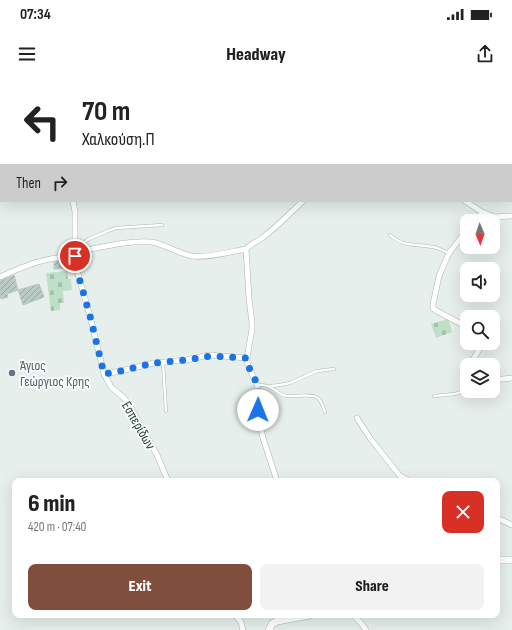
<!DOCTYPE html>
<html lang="en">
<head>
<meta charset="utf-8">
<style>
  body { margin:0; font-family:"Sofia Sans Condensed",sans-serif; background:#f2f2f2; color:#222; height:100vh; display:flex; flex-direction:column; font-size:15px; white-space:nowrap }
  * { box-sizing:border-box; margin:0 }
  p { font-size:13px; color:#767676 }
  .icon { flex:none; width:22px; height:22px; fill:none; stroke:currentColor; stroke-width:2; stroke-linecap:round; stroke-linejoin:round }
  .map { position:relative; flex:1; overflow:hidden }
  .drawer { position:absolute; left:12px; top:398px; width:488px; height:140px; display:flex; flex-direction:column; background:#fff; border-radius:8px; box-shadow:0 4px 16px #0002 }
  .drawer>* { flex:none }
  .banner { position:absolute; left:0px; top:0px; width:512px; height:122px; box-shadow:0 4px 16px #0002; background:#fff; color:#222; overflow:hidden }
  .needle { width:26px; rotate:178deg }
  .buttons { position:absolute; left:460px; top:134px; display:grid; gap:8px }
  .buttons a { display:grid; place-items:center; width:40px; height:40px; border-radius:8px; background:#fff; box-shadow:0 4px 16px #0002; font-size:20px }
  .pin { position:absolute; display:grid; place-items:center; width:34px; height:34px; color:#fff; margin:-17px; border:2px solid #fff; border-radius:50%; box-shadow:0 1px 4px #0007 }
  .me { position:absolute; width:44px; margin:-22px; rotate:1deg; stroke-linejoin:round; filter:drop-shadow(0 0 3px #0008) }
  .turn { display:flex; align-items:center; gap:14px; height:84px; padding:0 16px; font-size:18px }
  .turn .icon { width:52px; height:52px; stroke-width:2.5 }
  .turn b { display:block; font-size:28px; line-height:34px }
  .then { display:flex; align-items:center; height:38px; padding:0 16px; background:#0003; gap:8px; font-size:15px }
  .round { display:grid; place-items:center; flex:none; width:42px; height:42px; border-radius:8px; background:#f2f2f2 }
  .overview { display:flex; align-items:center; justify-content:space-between; height:68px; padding:0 16px }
  h1 { font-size:24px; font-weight:800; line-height:30px }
  .action { display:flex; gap:8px; margin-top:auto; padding:8px 16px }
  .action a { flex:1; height:46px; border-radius:8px; background:#804e3d; color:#fff; font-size:16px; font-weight:800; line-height:46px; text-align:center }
  .action a+a { background:#f2f2f2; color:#222 }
  .status { display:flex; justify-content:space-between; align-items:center; height:28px; padding:0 20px; background:#fff; direction:ltr }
  .status svg { height:11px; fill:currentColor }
  header { display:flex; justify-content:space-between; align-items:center; height:52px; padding:0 16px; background:#fff; font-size:18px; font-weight:800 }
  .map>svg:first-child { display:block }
  .cemetery { fill:url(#cemetery-stones) }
  .building { fill:url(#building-hatch); stroke:#b8c9c2 }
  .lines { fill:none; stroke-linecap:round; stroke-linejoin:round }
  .lane-casing { stroke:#a8b8b2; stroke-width:3.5 }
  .street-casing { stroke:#a8b8b2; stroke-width:6 }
  .secondary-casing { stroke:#a4bbb3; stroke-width:8 }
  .lane { stroke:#fff; stroke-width:2.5 }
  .street { stroke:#fff; stroke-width:5 }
  .secondary { stroke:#fff; stroke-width:7 }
  .route { stroke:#1a73e8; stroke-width:7; stroke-dasharray:0 12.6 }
  .worship-dot { fill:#6b7280; stroke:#f7fbf9; stroke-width:1.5 }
  .labels { text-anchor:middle; stroke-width:4; stroke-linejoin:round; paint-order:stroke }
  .worship-label { font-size:14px; fill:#5b616d; stroke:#f7fbf9; text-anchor:start }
  .street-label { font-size:14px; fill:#24423a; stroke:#f7fbf9 }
</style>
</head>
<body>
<div class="status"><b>07:34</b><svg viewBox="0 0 49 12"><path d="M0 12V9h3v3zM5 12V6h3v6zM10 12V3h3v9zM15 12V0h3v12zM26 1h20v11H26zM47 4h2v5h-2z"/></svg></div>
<header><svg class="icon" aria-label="menu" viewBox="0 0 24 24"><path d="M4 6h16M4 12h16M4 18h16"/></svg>Headway<svg class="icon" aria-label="share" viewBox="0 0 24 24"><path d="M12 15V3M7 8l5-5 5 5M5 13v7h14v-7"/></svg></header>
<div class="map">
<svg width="512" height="550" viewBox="0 0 512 550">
  <defs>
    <pattern id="cemetery-stones" width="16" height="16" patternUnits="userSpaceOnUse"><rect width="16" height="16" fill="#bfe0c8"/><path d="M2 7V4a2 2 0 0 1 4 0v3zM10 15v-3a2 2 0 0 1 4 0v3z" fill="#a4c1ad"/></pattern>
    <pattern id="building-hatch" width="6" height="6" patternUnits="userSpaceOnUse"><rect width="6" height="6" fill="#bbcac4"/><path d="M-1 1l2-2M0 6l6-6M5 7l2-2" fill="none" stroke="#98a6a0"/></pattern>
  </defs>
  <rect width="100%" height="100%" fill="#e6efeb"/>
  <!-- cemetery -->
  <path class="cemetery" d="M67 191 68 199H71L72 210 63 211 64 223H60V230L51 231 46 193Z
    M448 239 452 252 436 258 431 244Z"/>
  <!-- building -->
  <path class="building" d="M69 181V188L54 189V182Z
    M14 195 18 210 7 214 8 217 1 219 0 214V201Z
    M39 204 44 217 23 225 18 210Z"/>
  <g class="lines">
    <!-- lane casing -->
    <g class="lane-casing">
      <path id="lane" d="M285 1 286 0
        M390 155C403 167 417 164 433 167 439 168 444 171 449 173
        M75 169 89 159 108 151 116 148 162 145
        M163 283 166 331
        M258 305C274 304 275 314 287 316 296 317 311 313 318 318 322 321 323 328 325 332
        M270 306 280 305 290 303 317 291 334 289
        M434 316 455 314 467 310"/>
    </g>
    <!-- street casing -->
    <g class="street-casing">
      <path id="street" d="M72 0V1
        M111 1 113 0
        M490 1 492 0
        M73 121 75 132V176L78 194 90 236 104 294 111 307 125 319 130 326 157 375 168 401
        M465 121 482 132 475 141
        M482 132 494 137 512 136
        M467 150 449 173 439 196 433 224V228L435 230 467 247
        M75 172C99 168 127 160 151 162 165 164 177 173 192 176 209 178 229 172 246 169
        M0 197C26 185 46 177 75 176
        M470 285 480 268 481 263
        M104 294 121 291 154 283 186 280 209 275 247 278
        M493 300 512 298
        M357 338 370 358 400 396 409 401
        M277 401 263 358 258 336V311L257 305 247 283V278L252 249V243L249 218 246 169C250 164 257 162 262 158 277 147 290 133 303 121
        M497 438 512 445
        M235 535 241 542 243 550
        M353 535 361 543 366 550"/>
    </g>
    <!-- secondary casing -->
    <g class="secondary-casing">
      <path id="secondary" d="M497 480H512
        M269 550 272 544 277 541 310 535"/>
    </g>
    <!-- lane -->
    <use href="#lane" class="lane"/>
    <!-- street -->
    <use href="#street" class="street"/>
    <!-- secondary -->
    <use href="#secondary" class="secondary"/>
  </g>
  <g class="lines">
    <!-- route -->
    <path class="route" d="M75 176 78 194 90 236 104 294 121 291 154 283 186 280 210 276 247 278C247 287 253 294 256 302 260 311 258 321 258 330"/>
  </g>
  <!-- markers -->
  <circle class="worship-dot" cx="12" cy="293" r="4"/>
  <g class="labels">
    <!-- worship labels -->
    <g class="worship-label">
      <text x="20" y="290">Άγιος<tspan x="20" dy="16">Γεώργιος Κρης</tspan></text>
    </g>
    <!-- street labels -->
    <g class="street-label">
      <text transform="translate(139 345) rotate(60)" y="5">Εσπερίδων</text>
    </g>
  </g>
</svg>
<div class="buttons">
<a><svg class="needle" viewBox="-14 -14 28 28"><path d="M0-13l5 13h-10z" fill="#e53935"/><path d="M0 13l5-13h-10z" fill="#767676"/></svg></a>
<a><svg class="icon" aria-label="sound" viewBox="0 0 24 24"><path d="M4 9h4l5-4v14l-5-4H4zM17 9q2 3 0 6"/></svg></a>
<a><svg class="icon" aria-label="search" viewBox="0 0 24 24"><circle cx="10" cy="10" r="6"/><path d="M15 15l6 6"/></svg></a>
<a><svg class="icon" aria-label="layers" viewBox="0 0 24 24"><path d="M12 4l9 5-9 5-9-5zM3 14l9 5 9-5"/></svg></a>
</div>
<div class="pin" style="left:75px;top:176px;background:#d93025"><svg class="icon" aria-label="arrive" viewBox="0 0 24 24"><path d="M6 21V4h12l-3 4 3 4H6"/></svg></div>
<svg class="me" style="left:258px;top:330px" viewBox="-20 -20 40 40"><circle r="19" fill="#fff"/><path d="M0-13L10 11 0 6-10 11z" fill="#1a73e8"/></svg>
<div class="banner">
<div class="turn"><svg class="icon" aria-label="left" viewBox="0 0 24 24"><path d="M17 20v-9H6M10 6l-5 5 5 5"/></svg><div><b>70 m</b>Χαλκούση.Π</div></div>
<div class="then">Then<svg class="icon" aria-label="right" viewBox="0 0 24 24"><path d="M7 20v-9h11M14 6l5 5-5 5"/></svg></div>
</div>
<section class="drawer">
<div class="overview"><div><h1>6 min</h1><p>420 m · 07:40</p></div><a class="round" style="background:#d93025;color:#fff"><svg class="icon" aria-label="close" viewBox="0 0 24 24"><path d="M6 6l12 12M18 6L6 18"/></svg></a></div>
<div class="action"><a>Exit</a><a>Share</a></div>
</section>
</div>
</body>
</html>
